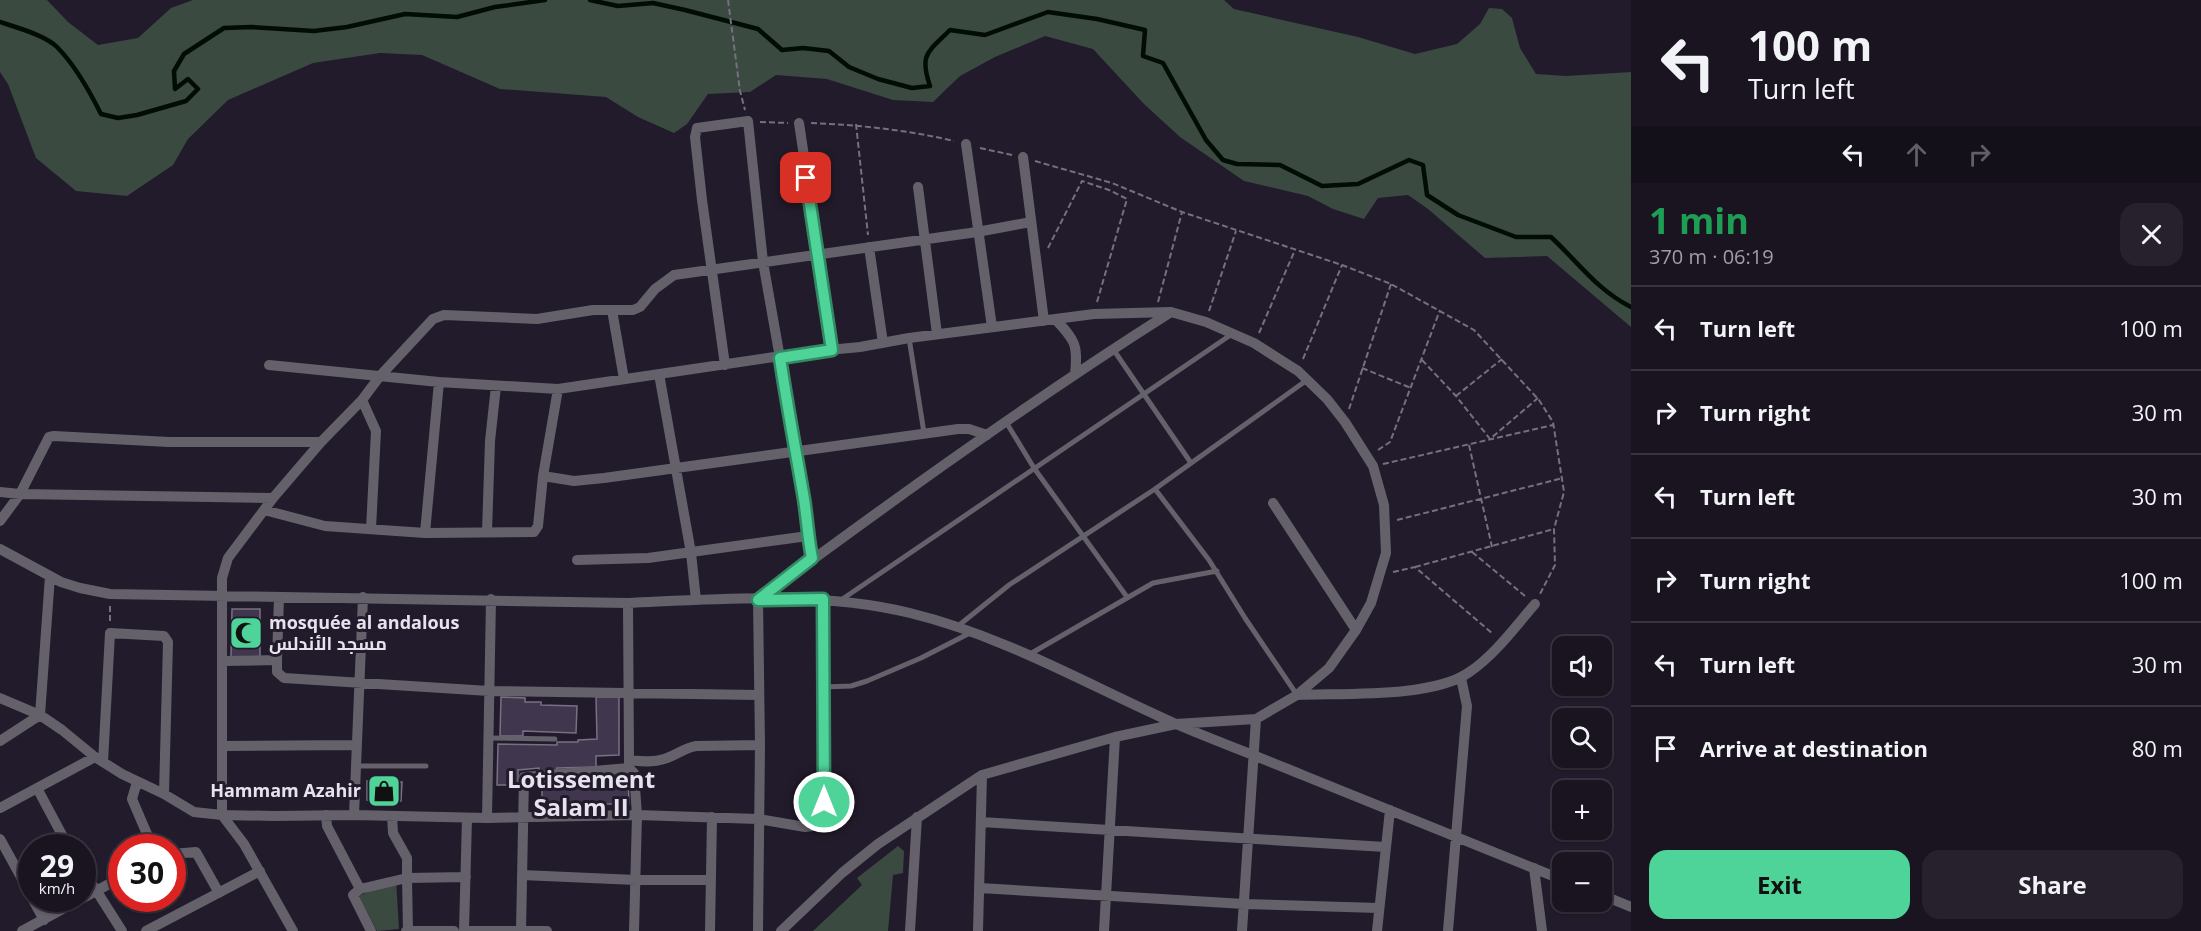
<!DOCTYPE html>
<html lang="en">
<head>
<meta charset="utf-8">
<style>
  body { margin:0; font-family:"Open Sans",Cairo,sans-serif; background:#27212d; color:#f1f3f6; height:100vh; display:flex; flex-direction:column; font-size:22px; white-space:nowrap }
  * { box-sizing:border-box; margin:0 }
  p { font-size:20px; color:#9f9ea5 }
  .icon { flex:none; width:33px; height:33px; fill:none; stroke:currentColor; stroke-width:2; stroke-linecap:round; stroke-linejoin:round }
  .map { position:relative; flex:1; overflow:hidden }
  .panel { display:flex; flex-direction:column; background:#1a1420; width:570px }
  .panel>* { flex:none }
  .hud { background:#1a1420; color:#f1f3f6; overflow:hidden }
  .tools { position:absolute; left:1552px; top:636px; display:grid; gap:12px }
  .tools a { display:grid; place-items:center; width:60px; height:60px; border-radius:12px; background:#1a1420; box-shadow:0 2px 4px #0004,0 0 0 2px #38333e; font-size:30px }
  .speed { position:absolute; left:18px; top:834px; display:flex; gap:12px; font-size:30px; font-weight:700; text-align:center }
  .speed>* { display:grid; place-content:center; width:78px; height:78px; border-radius:50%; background:#1a1420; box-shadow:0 2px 4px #0004,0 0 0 2px #38333e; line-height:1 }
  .speed small { font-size:15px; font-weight:400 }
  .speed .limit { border:9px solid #d22; background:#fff; color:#111 }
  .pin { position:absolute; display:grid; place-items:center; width:51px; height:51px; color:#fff; margin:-26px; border-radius:12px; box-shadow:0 3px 9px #0006 }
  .me { position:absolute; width:66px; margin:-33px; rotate:0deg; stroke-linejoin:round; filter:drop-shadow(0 0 4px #0008) }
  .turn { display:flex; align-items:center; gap:21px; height:126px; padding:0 18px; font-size:27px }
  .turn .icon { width:78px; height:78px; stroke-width:2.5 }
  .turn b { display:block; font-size:42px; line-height:51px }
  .lanes { display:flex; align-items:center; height:57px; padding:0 18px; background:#0003; justify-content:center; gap:30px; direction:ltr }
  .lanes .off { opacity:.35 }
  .round { display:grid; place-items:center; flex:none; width:63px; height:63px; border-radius:18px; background:#27212d }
  .summary { display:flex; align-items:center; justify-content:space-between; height:102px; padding:0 18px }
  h1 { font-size:36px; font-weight:700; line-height:45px; color:#1e9e55 }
  .cta { display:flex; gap:12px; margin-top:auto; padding:12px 18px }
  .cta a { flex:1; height:69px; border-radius:18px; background:#4ed399; color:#111; font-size:24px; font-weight:700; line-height:69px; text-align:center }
  .cta a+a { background:#27212d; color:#f1f3f6 }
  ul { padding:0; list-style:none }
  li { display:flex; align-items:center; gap:18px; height:84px; padding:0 18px; border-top:2px solid #38333e }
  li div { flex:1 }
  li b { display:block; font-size:22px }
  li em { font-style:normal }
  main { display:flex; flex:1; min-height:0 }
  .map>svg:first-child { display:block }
  .green { fill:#3a4a41 }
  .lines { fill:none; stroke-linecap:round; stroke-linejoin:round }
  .stream { stroke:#000c04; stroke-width:4.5 }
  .building { fill:#40364d; stroke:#787084; stroke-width:1.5 }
  .path { stroke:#75707e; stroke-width:2; stroke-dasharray:6 3; stroke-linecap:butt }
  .service { stroke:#65616a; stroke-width:5 }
  .minor { stroke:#65616a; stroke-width:10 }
  .route-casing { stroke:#338963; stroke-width:15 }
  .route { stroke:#4ed399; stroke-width:10 }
  .labels { text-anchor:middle; stroke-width:6; stroke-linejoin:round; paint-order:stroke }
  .poi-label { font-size:18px; font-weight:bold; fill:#e7e3ee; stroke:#221b2b; text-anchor:start }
  .district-label { font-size:24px; font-weight:bold; fill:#e7e3ee; stroke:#221b2b }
</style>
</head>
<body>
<main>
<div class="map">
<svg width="1631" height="931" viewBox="0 0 1631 931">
  <rect width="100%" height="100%" fill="#221b2b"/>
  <!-- green -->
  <path class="green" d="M0 0H47L68 22 98 45 138 38 171 8 193 0H1224L1234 9 1358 37 1415 54 1457 44 1480 24 1489 8 1502 9 1512 18 1520 48 1536 74 1566 76 1631 72V327L1547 256 1485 258 1428 209 1408 195 1378 198 1364 219 1333 209 1308 196 1244 181 1180 137 1144 104 1093 49 1045 36 995 57 960 76 933 102 893 100 827 79 776 75 750 92 708 94 687 124 674 133 638 117 606 97 500 89 422 55 380 53 313 63 228 100 188 139 173 165 127 196 76 191 36 158 8 84 0 72Z
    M898 846 904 851 903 873 893 875 888 931H813L862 885 857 878Z
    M396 879 399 929 377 931 359 896Z"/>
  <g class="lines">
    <!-- stream -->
    <path class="stream" d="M590 0 618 6 653 3 685 10 758 29 782 50 803 48 829 51 849 67 878 79 912 88 930 86C919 54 928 52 950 30L985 35 1048 12 1097 19 1145 30 1143 56 1163 63 1206 140 1223 160 1237 164 1280 165 1322 186 1358 184 1409 160 1423 165 1427 195 1458 215 1516 237H1551C1578 262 1597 290 1631 307
      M0 22C15 27 45 35 57 47 74 64 90 92 101 114L118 118 137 115 186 101 198 89 188 79 175 89 174 71 184 54 224 28 251 27 314 31 347 27 405 14 457 17 495 7 545 0"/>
  </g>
  <!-- building -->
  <path class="building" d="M232 609H260V657H231Z
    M501 697 525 698V702H541V705L577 706 576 733 523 731V736H500Z
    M596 697H619V755L596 756V767L557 768 556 771 539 772V768L518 770V785H497L498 744 557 745V742H578V740L597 739Z
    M628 775 629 804H542V782L569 781 594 776Z
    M367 781 402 782 401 801 367 800Z"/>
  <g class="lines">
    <!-- path -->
    <path class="path" d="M728 0 740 91 745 110
      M760 122 788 123
      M811 123C860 125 907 130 954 141
      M856 124 868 235
      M980 148 1012 155
      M1035 161 1112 183 1182 212 1342 265 1391 284 1474 330 1539 400 1553 422 1564 492 1554 529 1555 565 1540 594
      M1048 248 1082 181 1109 190 1127 199 1097 302
      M1158 302 1182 212
      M1209 311 1236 231
      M1259 333 1295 250
      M1303 359 1342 265
      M1422 360 1456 396 1490 439 1538 398
      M1362 368 1411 388
      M1456 396 1502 359
      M1349 409 1391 284
      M1469 445 1492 547
      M1378 450 1390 442 1440 310
      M1383 464 1553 425
      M1397 520 1563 478
      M1472 552 1525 596
      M1415 567 1554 529
      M1393 572 1415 567 1493 634
      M110 621V605"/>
    <!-- service -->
    <path class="service" d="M909 338 924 433
      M1113 349 1191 463
      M780 358 812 558
      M1006 422 1034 468 1127 597
      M1155 489 1209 560 1245 618 1297 695
      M841 600 1232 334
      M958 626 1009 585 1155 489 1307 380
      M1030 654 1153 583 1217 571
      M824 687 851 686 867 681 921 658 970 633
      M488 738 555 739
      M356 766H426"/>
    <!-- minor -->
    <path class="minor" d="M799 123 833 350
      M966 144 992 327
      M1023 157 1044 321
      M918 187 937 334
      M869 247 883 343
      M612 310 624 379
      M1055 319C1076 341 1078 345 1075 375
      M269 365 439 382 558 389 808 352 860 347 909 338 1094 314 1171 312 1206 322 1254 343 1279 359 1298 371 1327 399 1345 422 1373 466 1384 505 1386 553 1371 603 1356 630 1329 668 1297 695 1256 719 1242 931
      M725 365 702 200 695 137 697 128 748 121 763 262 780 358
      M659 374 691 553 696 600
      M362 400 376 431 371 529
      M543 476 574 481 604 478 958 429H969L987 435
      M0 492 20 494 273 498
      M1273 503 1356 630
      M264 510 325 526 425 533 534 532 538 526 543 476 558 389
      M0 521 20 494 49 437 54 436 169 442H321
      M487 532 490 441 496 386
      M425 533 439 382
      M0 549 61 582 80 588 110 594 628 603C720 599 821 591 910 613 1004 636 1088 685 1176 724 1218 742 1262 758 1305 776 1391 810 1477 845 1563 880
      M577 560 648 558 808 536
      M628 603 629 760V768L634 773 637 815 634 931
      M277 660 279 597
      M223 661 277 660V672L284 678 489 691 759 695
      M1297 695C1343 693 1431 698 1468 673 1494 656 1515 627 1535 604
      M0 698 40 715 62 730 95 757 122 774 164 794 194 812 222 815 274 816 354 815 487 818 637 815 758 819 805 827 812 826 823 820 824 813 823 599
      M0 741 40 715 50 576
      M223 746 357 745
      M629 760C640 761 652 763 664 759 675 756 684 748 696 746L760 745
      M103 762 110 633 164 636 168 642 164 794
      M137 782 132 799 153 848
      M37 788 69 848
      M0 808 95 757
      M326 815 327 826 360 889 353 895 371 931
      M354 815 363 597
      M392 816 393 833 407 858V878L466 877
      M487 818 491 599
      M981 822 1385 847
      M0 839 32 897
      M172 854 196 852 219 893
      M82 868 122 931
      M1534 868 1542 931
      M522 875 636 880H711
      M980 888 1244 904 1379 908
      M360 889 407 878 408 931
      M1602 895 1631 907
      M32 898 44 920
      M22 931 122 877
      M146 931 260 871
      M293 931 244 844 222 815V578L228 558 273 498 321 442 362 400 380 376 433 319 444 315 537 319 593 310H633L640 307 655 289 674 275 977 232 1031 222
      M406 931H454
      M464 931 467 818
      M470 931H547
      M521 931 524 777 629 768
      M710 931 712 817
      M758 931 760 745 758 600C893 500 1029 402 1171 312
      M781 931 842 873 878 844 982 775 1115 737 1176 724 1256 719
      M910 931 917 817
      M978 931 982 775
      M1104 931 1115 737
      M1377 931 1390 810
      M1448 931 1467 706 1461 678"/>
  </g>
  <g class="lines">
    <!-- route casing -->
    <g class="route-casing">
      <path id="route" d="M806 178 832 350 780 358C787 405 796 452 804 499 807 518 808 538 812 558L758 600 823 599 824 802"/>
    </g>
    <!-- route -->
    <use href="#route" class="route"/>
  </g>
  <!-- icons -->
  <defs>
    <g id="mosque-square" transform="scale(1.725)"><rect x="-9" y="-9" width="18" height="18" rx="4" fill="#4ed399" stroke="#221b2b"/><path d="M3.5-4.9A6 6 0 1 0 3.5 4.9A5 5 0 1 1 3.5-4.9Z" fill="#111"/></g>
    <g id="shop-square" transform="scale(1.725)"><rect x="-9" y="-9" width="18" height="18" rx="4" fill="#4ed399" stroke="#221b2b"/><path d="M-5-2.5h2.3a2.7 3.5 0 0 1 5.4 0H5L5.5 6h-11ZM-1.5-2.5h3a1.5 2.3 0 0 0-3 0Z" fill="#111"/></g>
  </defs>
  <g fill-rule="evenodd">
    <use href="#mosque-square" x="246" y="633"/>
    <use href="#shop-square" x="384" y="791"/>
  </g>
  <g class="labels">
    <!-- poi labels -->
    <g class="poi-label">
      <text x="269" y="629">mosquée al andalous<tspan x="269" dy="21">مسجد الأندلس</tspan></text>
      <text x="361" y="797" text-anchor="end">Hammam Azahir</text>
    </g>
    <!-- district labels -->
    <g class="district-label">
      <text x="581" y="788">Lotissement<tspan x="581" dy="28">Salam II</tspan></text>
    </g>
  </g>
</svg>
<div class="tools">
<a><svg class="icon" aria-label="sound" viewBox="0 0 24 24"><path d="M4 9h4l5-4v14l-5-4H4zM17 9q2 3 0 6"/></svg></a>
<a><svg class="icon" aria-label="search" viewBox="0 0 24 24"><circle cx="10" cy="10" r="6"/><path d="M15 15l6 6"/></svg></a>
<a>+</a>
<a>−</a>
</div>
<div class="speed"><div>29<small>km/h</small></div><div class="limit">30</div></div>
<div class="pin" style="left:806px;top:178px;background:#d93025"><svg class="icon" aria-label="arrive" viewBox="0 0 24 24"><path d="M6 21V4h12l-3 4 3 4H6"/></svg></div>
<svg class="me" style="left:824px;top:802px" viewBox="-20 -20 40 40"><circle r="17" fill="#4ed399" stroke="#fff" stroke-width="3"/><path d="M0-11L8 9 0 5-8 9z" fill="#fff"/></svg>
</div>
<section class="panel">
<div class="hud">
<div class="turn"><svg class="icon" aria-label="left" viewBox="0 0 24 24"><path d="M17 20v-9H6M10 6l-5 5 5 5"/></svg><div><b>100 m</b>Turn left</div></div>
<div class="lanes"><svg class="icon" aria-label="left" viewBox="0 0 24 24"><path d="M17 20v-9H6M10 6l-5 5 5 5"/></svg><svg class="icon off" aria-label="ahead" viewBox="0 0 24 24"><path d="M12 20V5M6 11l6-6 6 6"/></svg><svg class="icon off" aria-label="right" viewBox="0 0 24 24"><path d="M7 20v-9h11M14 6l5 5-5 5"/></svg></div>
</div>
<div class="summary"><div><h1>1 min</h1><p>370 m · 06:19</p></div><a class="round"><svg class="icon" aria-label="close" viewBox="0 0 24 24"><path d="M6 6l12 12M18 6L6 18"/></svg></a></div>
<ul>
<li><svg class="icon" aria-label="left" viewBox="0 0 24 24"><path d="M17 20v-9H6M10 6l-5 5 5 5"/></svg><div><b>Turn left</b></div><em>100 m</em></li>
<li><svg class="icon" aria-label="right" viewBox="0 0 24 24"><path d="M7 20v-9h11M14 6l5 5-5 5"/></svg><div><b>Turn right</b></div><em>30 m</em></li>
<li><svg class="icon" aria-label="left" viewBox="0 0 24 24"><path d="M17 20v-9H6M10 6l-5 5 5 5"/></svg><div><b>Turn left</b></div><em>30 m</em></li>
<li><svg class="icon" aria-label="right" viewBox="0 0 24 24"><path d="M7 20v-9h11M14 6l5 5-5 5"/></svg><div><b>Turn right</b></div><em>100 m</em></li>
<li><svg class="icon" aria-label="left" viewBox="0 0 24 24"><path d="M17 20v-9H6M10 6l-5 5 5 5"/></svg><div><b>Turn left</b></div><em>30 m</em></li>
<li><svg class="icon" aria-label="arrive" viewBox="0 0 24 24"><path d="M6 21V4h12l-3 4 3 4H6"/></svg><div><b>Arrive at destination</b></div><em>80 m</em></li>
</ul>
<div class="cta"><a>Exit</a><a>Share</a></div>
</section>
</main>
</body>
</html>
